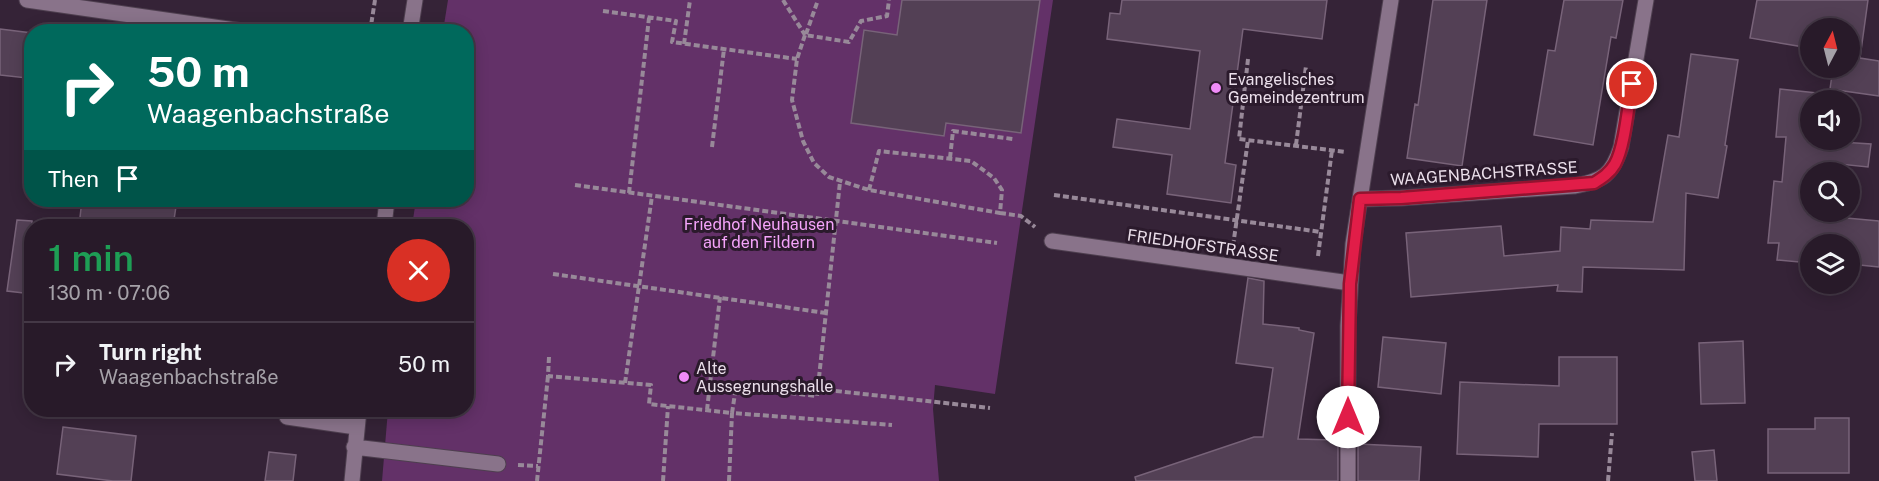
<!DOCTYPE html>
<html lang="en">
<head>
<meta charset="utf-8">
<style>
  body { margin:0; font-family:"Public Sans",sans-serif; background:#302331; color:#f1f3f6; height:100vh; display:flex; flex-direction:column; font-size:22px; white-space:nowrap }
  * { box-sizing:border-box; margin:0 }
  p { font-size:20px; color:#a5a1a8 }
  .icon { flex:none; width:33px; height:33px; fill:none; stroke:currentColor; stroke-width:2; stroke-linecap:round; stroke-linejoin:round }
  .map { position:relative; flex:1; overflow:hidden }
  .sheet { position:absolute; left:24px; top:219px; width:450px; height:198px; display:flex; flex-direction:column; background:#281a29; border-radius:24px; box-shadow:0 3px 15px #0003,0 0 0 2px #443846 }
  .sheet>* { flex:none }
  .guide { position:absolute; left:24px; top:24px; width:450px; height:183px; border-radius:24px; box-shadow:0 3px 15px #0003,0 0 0 2px #443846; background:#00695c; color:#fff; overflow:hidden }
  .needle { width:39px; rotate:7deg }
  .fabs { position:absolute; left:1800px; top:18px; display:grid; gap:12px }
  .fabs a { display:grid; place-items:center; width:60px; height:60px; border-radius:50%; background:#281a29; box-shadow:0 3px 15px #0003,0 0 0 2px #443846; font-size:30px }
  .pin { position:absolute; display:grid; place-items:center; width:51px; height:51px; color:#fff; margin:-26px; border:3px solid #fff; border-radius:50%; box-shadow:0 2px 6px #0007 }
  .me { position:absolute; width:66px; margin:-33px; rotate:0deg; stroke-linejoin:round; filter:drop-shadow(0 0 4px #0008) }
  .turn { display:flex; align-items:center; gap:21px; height:126px; padding:0 24px; font-size:27px }
  .turn .icon { width:78px; height:78px; stroke-width:2.5 }
  .turn b { display:block; font-size:42px; line-height:51px }
  .then { display:flex; align-items:center; height:57px; padding:0 24px; background:#0003; gap:12px; font-size:22px }
  .round { display:grid; place-items:center; flex:none; width:63px; height:63px; border-radius:32px; background:#302331 }
  .headline { display:flex; align-items:center; justify-content:space-between; height:102px; padding:0 24px }
  h1 { font-size:36px; font-weight:600; line-height:45px; color:#1e9e55 }
  ul { padding:0; list-style:none }
  li { display:flex; align-items:center; gap:18px; height:84px; padding:0 24px; border-top:2px solid #443846 }
  li div { flex:1 }
  li b { display:block; font-size:22px }
  li em { font-style:normal }
  .map>svg:first-child { display:block }
  .green { fill:#633168 }
  .building { fill:#534055; stroke:#786379; stroke-width:1.5 }
  .lines { fill:none; stroke-linecap:round; stroke-linejoin:round }
  .minor-casing { stroke:#4e3f4f; stroke-width:17 }
  .path { stroke:#988999; stroke-width:4; stroke-dasharray:6 3; stroke-linecap:butt }
  .minor { stroke:#89738a; stroke-width:15 }
  .route-casing { stroke:#92132f; stroke-width:15 }
  .route { stroke:#e11d48; stroke-width:10 }
  .poi-dot { fill:#ef8bf7; stroke:#2b1a2c; stroke-width:2 }
  .labels { text-anchor:middle; stroke-width:6; stroke-linejoin:round; paint-order:stroke }
  .poi-label { font-size:16px; fill:#ebdfeb; stroke:#2b1a2c; text-anchor:start }
  .street-label { font-size:16px; fill:#ebdfeb; stroke:#2b1a2c }
  .park-label { font-size:16px; fill:#f5a4fb; stroke:#2b1a2c }
</style>
</head>
<body>
<div class="map">
<svg width="1879" height="481" viewBox="0 0 1879 481">
  <rect width="100%" height="100%" fill="#352337"/>
  <!-- green -->
  <path class="green" d="M448 0H1053L995 394 935 385 933 409 939 481H382L388 410H466V226H412L416 200H466V32L443 31Z"/>
  <!-- building -->
  <path class="building" d="M902 0H1040L1021 133 946 123 944 136 851 123 864 30 897 35Z
    M1122 0H1327L1322 39 1243 29 1225 163 1236 165 1231 203 1167 194 1172 155 1113 147 1117 119 1190 129 1200 51 1107 39 1110 13 1120 14Z
    M1433 0H1487L1462 166 1407 158 1415 104 1418 105Z
    M1564 0H1623L1616 38 1611 37 1593 145 1534 135 1548 50 1555 51Z
    M1757 0H1868L1860 58 1879 61V96L1830 89 1833 68H1850V28H1810V48L1750 38Z
    M0 29 32 33 27 78 0 75Z
    M1691 54 1738 60 1725 145 1727 146 1718 198 1686 193 1684 270 1583 267 1582 292 1557 291 1558 285 1411 297 1406 233 1501 226 1504 256 1560 251 1561 227 1590 229 1591 220 1653 222 1668 135 1679 137Z
    M1780 89 1826 94 1825 100H1810V140L1871 144 1868 167 1830 163 1829 172H1810V212H1826L1825 216 1879 221V267L1850 264V244H1810V263L1777 260 1779 243H1768L1774 181 1782 182 1786 137H1776Z
    M82 200H177L173 226H79Z
    M17 220 32 221V294L7 291Z
    M1248 278 1264 281 1263 324 1299 328V330L1314 333 1298 439 1334 440V443H1338V481H1136L1135 477 1254 437H1263L1273 368 1236 363Z
    M1383 337 1446 343 1441 394 1378 387Z
    M1743 341 1745 403 1701 404 1699 343Z
    M1559 357H1617V424H1539L1538 457 1457 454 1460 382 1559 386Z
    M1815 418H1849V473H1768V429H1815Z
    M63 427 136 436 131 481H113L57 474Z
    M1358 444 1421 447 1419 481H1358Z
    M1714 450 1717 481H1695L1692 452Z
    M269 452 296 455 293 481H265Z"/>
  <g class="lines">
    <!-- minor casing -->
    <g class="minor-casing">
      <path id="minor" d="M27 0 249 32
        M410 32 415 0
        M1361 199 1401 198 1574 186C1603 181 1612 175 1621 147L1646 0
        M384 226 387 200
        M1052 241 1350 283
        M287 417 356 427
        M354 447 498 464
        M352 481 359 410
        M1348 481V326L1353 244 1391 0"/>
    </g>
    <!-- path -->
    <path class="path" d="M783 0 805 35
      M603 11 676 21 672 42 797 59
      M370 32 375 0
      M806 34 818 0
      M684 44 690 0
      M1248 59 1239 139 1346 152
      M1296 145 1306 66
      M712 147 724 49
      M950 158 953 131 1013 139
      M575 185 997 243
      M869 190 879 151 971 161 994 178 1002 190 1000 213 869 190 829 177 814 163 803 141 792 100 797 59 805 35 849 42 861 21 887 16 889 0
      M629 193 649 18
      M1054 195 1321 232
      M1000 213 1021 216 1035 227
      M1233 246 1248 140
      M1318 256 1332 150
      M553 274 826 313
      M549 357 548 376 651 385 649 404 732 413 736 387 817 396 840 182
      M625 383 652 196
      M818 389 990 408
      M707 410 720 297
      M518 465 538 466
      M537 481 548 376
      M663 481 668 406
      M729 481 732 413 892 425
      M1608 481 1612 433"/>
    <!-- minor -->
    <use href="#minor" class="minor"/>
  </g>
  <g class="lines">
    <!-- route casing -->
    <g class="route-casing">
      <path id="route" d="M1348 417 1350 284 1360 199 1401 198 1594 183C1602 178 1610 173 1615 164 1625 146 1628 105 1632 84"/>
    </g>
    <!-- route -->
    <use href="#route" class="route"/>
  </g>
  <!-- markers -->
  <g class="poi-dot">
    <circle cx="1216" cy="88" r="6"/>
    <circle cx="684" cy="377" r="6"/>
  </g>
  <g class="labels">
    <!-- poi labels -->
    <g class="poi-label">
      <text x="1228" y="85">Evangelisches<tspan x="1228" dy="18">Gemeindezentrum</tspan></text>
      <text x="696" y="374">Alte<tspan x="696" dy="18">Aussegnungshalle</tspan></text>
    </g>
    <!-- street labels -->
    <g class="street-label">
      <text transform="translate(1484 173) rotate(-4)" y="6">WAAGENBACHSTRASSE</text>
      <text transform="translate(1203 245) rotate(8)" y="6">FRIEDHOFSTRASSE</text>
    </g>
    <!-- park labels -->
    <g class="park-label">
      <text x="759" y="230">Friedhof Neuhausen<tspan x="759" dy="18">auf den Fildern</tspan></text>
    </g>
  </g>
</svg>
<div class="fabs">
<a><svg class="needle" viewBox="-14 -14 28 28"><path d="M0-13l5 13h-10z" fill="#e53935"/><path d="M0 13l5-13h-10z" fill="#a5a1a8"/></svg></a>
<a><svg class="icon" aria-label="sound" viewBox="0 0 24 24"><path d="M4 9h4l5-4v14l-5-4H4zM17 9q2 3 0 6"/></svg></a>
<a><svg class="icon" aria-label="search" viewBox="0 0 24 24"><circle cx="10" cy="10" r="6"/><path d="M15 15l6 6"/></svg></a>
<a><svg class="icon" aria-label="layers" viewBox="0 0 24 24"><path d="M12 4l9 5-9 5-9-5zM3 14l9 5 9-5"/></svg></a>
</div>
<div class="pin" style="left:1632px;top:84px;background:#d93025"><svg class="icon" aria-label="arrive" viewBox="0 0 24 24"><path d="M6 21V4h12l-3 4 3 4H6"/></svg></div>
<svg class="me" style="left:1348px;top:417px" viewBox="-20 -20 40 40"><circle r="19" fill="#fff"/><path d="M0-13L10 11 0 6-10 11z" fill="#e11d48"/></svg>
<div class="guide">
<div class="turn"><svg class="icon" aria-label="right" viewBox="0 0 24 24"><path d="M7 20v-9h11M14 6l5 5-5 5"/></svg><div><b>50 m</b>Waagenbachstraße</div></div>
<div class="then">Then<svg class="icon" aria-label="arrive" viewBox="0 0 24 24"><path d="M6 21V4h12l-3 4 3 4H6"/></svg></div>
</div>
<section class="sheet">
<div class="headline"><div><h1>1 min</h1><p>130 m · 07:06</p></div><a class="round" style="background:#d93025;color:#fff"><svg class="icon" aria-label="close" viewBox="0 0 24 24"><path d="M6 6l12 12M18 6L6 18"/></svg></a></div>
<ul>
<li><svg class="icon" aria-label="right" viewBox="0 0 24 24"><path d="M7 20v-9h11M14 6l5 5-5 5"/></svg><div><b>Turn right</b><p>Waagenbachstraße</p></div><em>50 m</em></li>
</ul>
</section>
</div>
</body>
</html>
